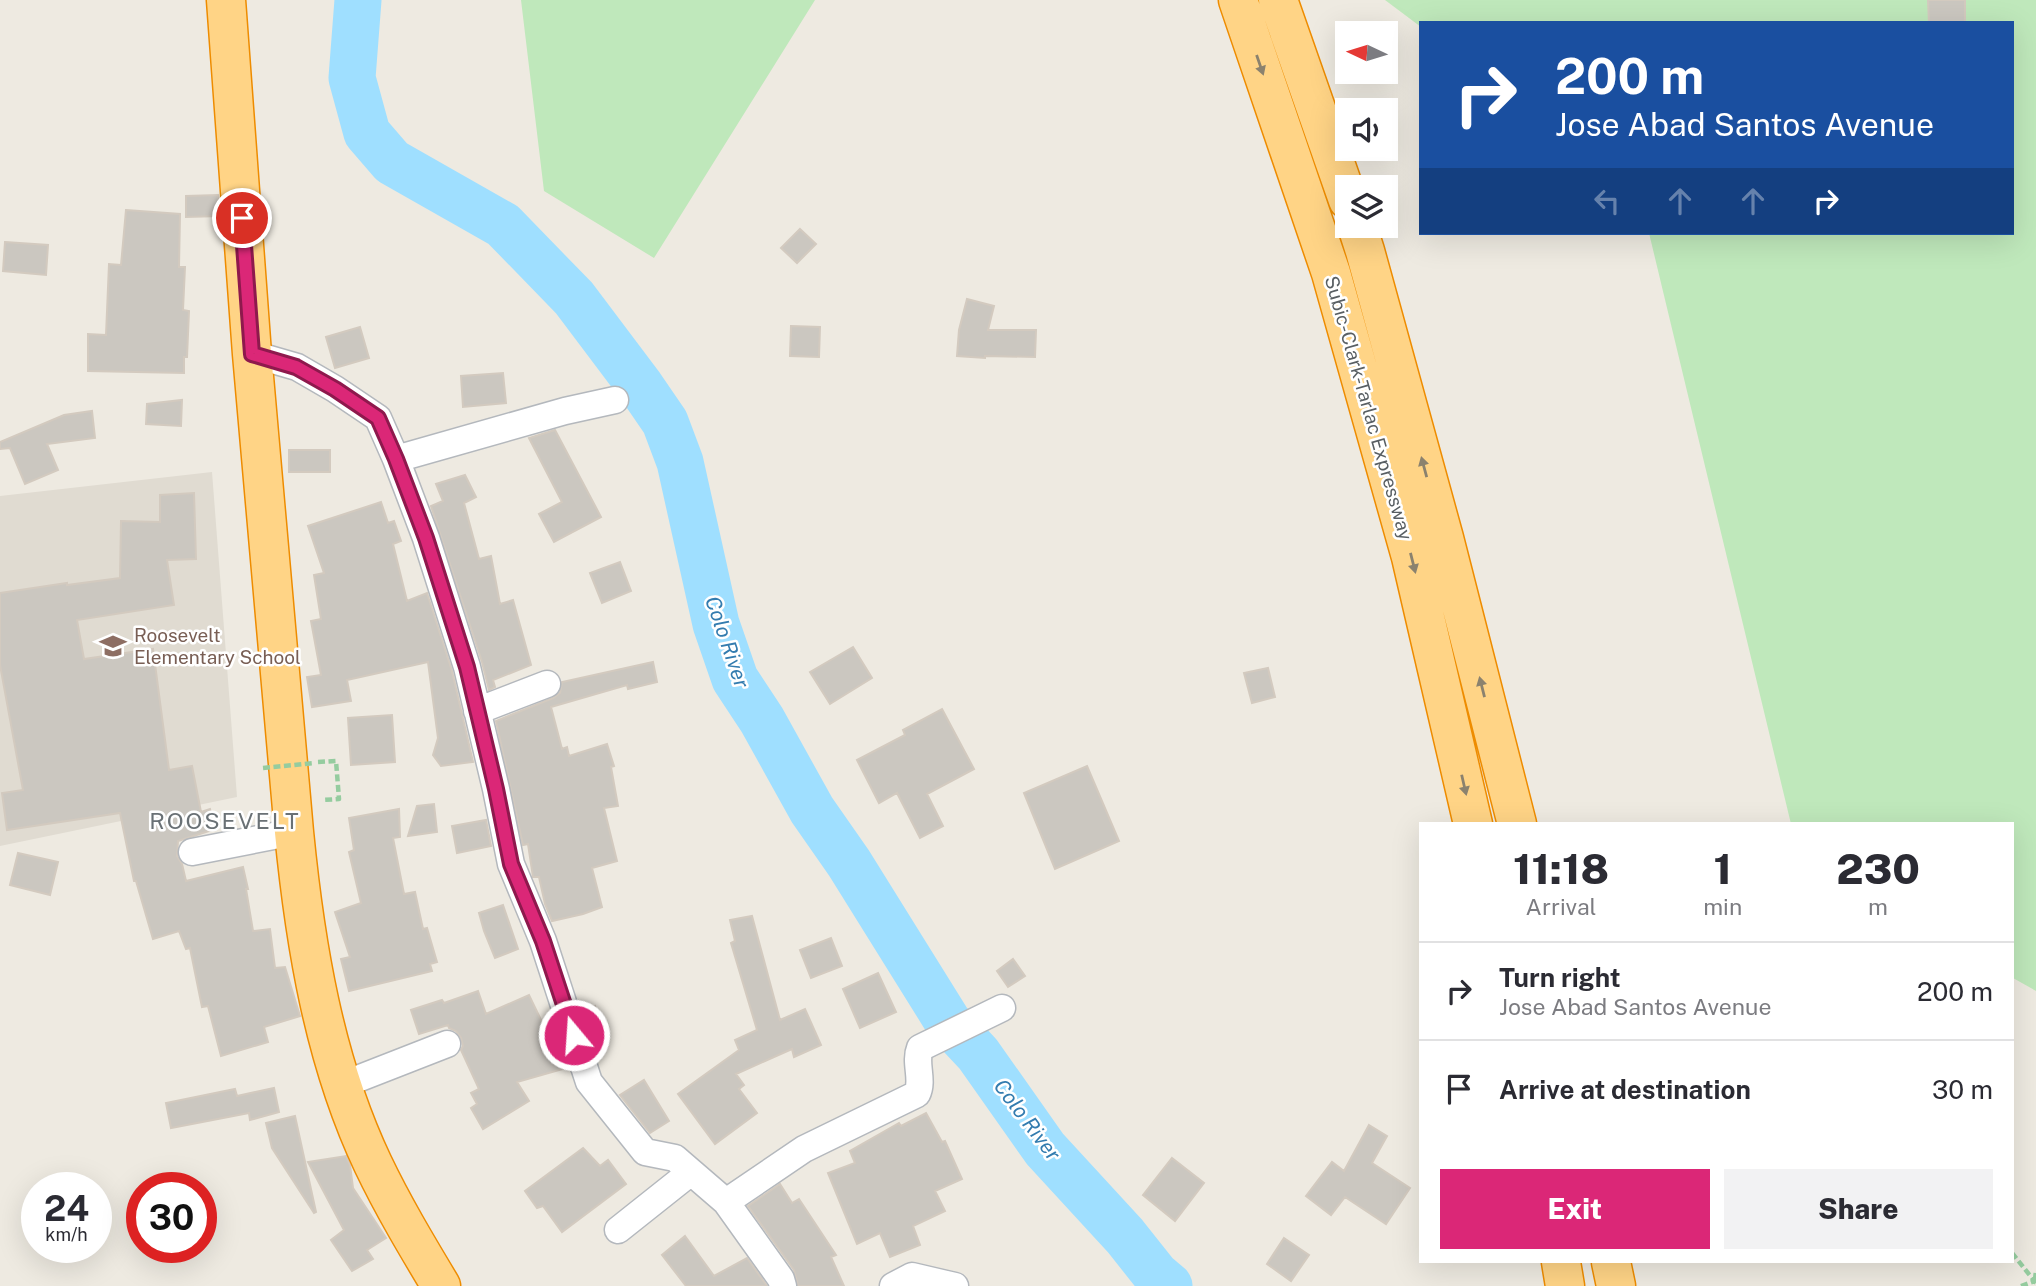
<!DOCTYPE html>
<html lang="en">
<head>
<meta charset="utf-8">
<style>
  body { margin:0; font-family:"Public Sans",sans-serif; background:#f2f2f3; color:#2b2b33; height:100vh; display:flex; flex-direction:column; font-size:26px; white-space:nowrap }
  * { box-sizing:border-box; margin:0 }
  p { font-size:23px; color:#7c7c81 }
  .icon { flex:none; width:38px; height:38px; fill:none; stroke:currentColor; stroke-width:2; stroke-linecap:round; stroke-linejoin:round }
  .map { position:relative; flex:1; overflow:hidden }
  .sheet { position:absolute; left:1419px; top:822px; width:595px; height:441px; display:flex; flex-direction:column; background:#fff; border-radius:0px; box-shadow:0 7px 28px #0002 }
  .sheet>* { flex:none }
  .guide { position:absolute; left:1419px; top:21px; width:595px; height:214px; border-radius:0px; box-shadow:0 7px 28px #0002; background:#1a4fa0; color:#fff; overflow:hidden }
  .needle { width:46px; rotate:274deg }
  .tools { position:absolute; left:1335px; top:21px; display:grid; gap:14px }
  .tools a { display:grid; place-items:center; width:63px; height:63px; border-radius:0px; background:#fff; box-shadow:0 7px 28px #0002; font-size:35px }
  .speed { position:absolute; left:21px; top:1172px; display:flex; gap:14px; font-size:35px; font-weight:700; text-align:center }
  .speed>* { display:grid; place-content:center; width:91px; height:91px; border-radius:50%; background:#fff; box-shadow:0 7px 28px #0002; line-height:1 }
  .speed small { font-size:18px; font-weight:400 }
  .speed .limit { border:10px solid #d22; background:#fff; color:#111 }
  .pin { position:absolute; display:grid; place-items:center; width:60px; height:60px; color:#fff; margin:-30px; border:4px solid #fff; border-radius:50%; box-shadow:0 2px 7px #0007 }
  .me { position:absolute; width:77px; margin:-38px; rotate:342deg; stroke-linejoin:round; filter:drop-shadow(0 0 5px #0008) }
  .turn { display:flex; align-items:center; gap:24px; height:147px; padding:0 21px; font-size:32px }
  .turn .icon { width:91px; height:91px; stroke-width:2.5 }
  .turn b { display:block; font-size:49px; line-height:60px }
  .lanes { display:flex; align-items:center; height:66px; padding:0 21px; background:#0003; justify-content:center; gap:35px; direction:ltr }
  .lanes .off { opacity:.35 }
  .eta { display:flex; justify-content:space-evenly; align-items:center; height:119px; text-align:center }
  .eta b { font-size:42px; font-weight:800; line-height:49px }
  .primary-button { display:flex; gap:14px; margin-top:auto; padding:14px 21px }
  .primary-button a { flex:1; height:80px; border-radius:0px; background:#db2777; color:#fff; font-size:28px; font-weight:800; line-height:80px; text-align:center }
  .primary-button a+a { background:#f2f2f3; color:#2b2b33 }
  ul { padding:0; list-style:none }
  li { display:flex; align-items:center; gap:21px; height:98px; padding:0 21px; border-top:2px solid #e1e1e2 }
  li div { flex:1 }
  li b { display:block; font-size:26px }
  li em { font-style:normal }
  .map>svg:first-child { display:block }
  .education { fill:#e0dbd1 }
  .green { fill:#bfe8bb }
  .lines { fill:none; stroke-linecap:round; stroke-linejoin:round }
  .river { stroke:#9fdfff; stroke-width:47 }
  .building { fill:#cbc7c0; stroke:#d3cabf; stroke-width:2 }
  .minor-casing { stroke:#b4b8bd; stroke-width:29 }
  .highway-casing { stroke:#ee8c00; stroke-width:41 }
  .path { stroke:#95cc9f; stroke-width:4.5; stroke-dasharray:7 3.5; stroke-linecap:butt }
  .minor { stroke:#fff; stroke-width:26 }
  .highway { stroke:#ffd486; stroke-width:38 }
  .path-bridge { stroke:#95cc9f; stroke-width:4.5; stroke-dasharray:7 3.5; stroke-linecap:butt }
  .oneway { fill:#8b826e }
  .route-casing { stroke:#8e194d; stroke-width:18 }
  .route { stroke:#db2777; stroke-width:12 }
  .labels { text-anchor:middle; stroke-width:5; stroke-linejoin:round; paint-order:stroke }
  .street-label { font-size:19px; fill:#595f63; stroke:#fff }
  .education-label { font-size:19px; fill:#785e54; stroke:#fff; text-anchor:start }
  .water-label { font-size:21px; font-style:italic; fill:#337caf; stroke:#fff }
  .quarter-label { font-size:23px; letter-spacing:2px; fill:#6a7175; stroke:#fff }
</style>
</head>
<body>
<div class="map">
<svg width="2036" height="1286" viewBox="0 0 2036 1286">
  <rect width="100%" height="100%" fill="#eeeae1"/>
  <!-- education -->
  <path class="education" d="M212 472 237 797 0 846V496Z"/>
  <!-- green -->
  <path class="green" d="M521 0H815L654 258 544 191Z
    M1385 0H2036V991L2013 978 2012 824H1791L1649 233H2012V23H1421V27Z"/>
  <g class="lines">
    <!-- river -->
    <path class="river" d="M358 0 352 78 367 133 392 162 503 225 574 298 641 387 665 422 680 462 716 624 735 679 762 720 812 810 849 863 948 1022 978 1054 1045 1149 1125 1236 1156 1275 1169 1286"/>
  </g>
  <!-- building -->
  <path class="building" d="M1928 0H1965V23H1929Z
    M218 195 220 216 186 217V196Z
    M126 210 180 214 179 267H185L183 310 189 311 187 357H184V373L88 371V334L106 335 109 264 121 265Z
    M800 229 816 244 797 263 781 248Z
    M5 242 48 245 46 275 3 271Z
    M967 299 994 306 988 330H1036L1035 357 985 356V358L957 356 959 330Z
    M791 326 820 327 819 357 790 356Z
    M360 327 369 358 335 368 326 337Z
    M503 373 506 403 463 407 461 376Z
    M182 400 181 426 146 424 147 404Z
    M92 411 95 438 47 444 58 470 25 484 10 448 0 449V442L64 415Z
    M555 430 601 517 554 542 539 514 562 502 529 438Z
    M289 450H330V472H289Z
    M465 475 476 497 464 503 479 559 491 556 500 604 513 600 531 665 493 680 495 687 489 690 482 662 431 506 443 501 436 484Z
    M194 493 196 559 167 560 174 605 77 620 84 659 153 649 169 770 192 766 201 812 210 809 215 829 178 841 177 856 182 864 186 881 243 867 248 889H246L253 931 270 929 275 968 285 967 300 1016 264 1027 268 1042 221 1056 208 1006 202 1007 190 948 186 949 179 931 153 939 136 881H134L120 813 7 830 2 793 23 790 0 665V593L67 583V585L120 578 121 521 160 522V495Z
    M381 502 388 523 394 521 401 541 393 544 407 601 427 593 452 671 473 762 441 766 433 755 438 738 428 662 347 680 351 701 312 707 307 677 321 675 311 621 321 619 314 575 324 573 308 526Z
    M620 562 631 591 602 603 590 573Z
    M853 647 872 678 830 704 810 672Z
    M653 662 657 682 628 689 627 685 551 707 562 749 567 747 569 756 607 744 614 766 611 767 618 806 604 808 617 861 592 868 602 907 583 914 552 921 545 904 539 877H533L528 844 523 845 496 721 553 698 560 693 562 682Z
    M1268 668 1275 697 1252 703 1244 673Z
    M942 709 974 769 927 794 943 826 920 838 897 793 879 803 857 760 905 735 903 730Z
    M392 715 395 762 351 765 348 718Z
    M1087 766 1119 841 1055 869 1024 793Z
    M434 804 437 832 408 836 417 806Z
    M399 809 400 837 393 838 404 894 415 892 423 929 427 928 437 962 430 964 432 971 349 991 341 959 350 957 335 912 361 903 349 852 354 850 349 818Z
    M486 820 491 846 457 853 452 826Z
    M18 853 58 862 50 895 10 885Z
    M503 905 518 949 495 958 484 931 479 913Z
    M752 916 780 1020 805 1009 821 1045 794 1057 792 1049 736 1074 744 1085 739 1089 757 1113 715 1144 678 1094 739 1050 735 1040 757 1030 731 943 735 941 730 920Z
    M831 938 842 966 811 978 800 950Z
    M1013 959 1025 976 1008 987 997 971Z
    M878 973 896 1012 860 1028 843 989Z
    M478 991 486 1014 529 995 543 1024 550 1047 559 1045 566 1068 517 1082 529 1101 483 1129 471 1108 477 1104 471 1093 479 1089 461 1050 463 1046 461 1038 456 1031 449 1028 448 1025 419 1034 411 1010 442 1000 444 1003Z
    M595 1006 607 1043 594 1047 582 1010Z
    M644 1080 669 1121 650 1133 620 1095Z
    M274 1088 279 1112 250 1120 249 1113 171 1128 166 1103 235 1089 237 1096Z
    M926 1113 942 1142 945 1141 962 1179 935 1191 945 1211 913 1226 920 1245 890 1257 880 1233 857 1244 828 1173 855 1163 850 1151 899 1123 901 1126Z
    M295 1116 316 1212 314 1213 272 1148 266 1123Z
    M1369 1125 1387 1136 1372 1163 1410 1188 1386 1224 1345 1197 1331 1215 1306 1196 1332 1162 1344 1171Z
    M583 1148 600 1166 608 1160 626 1184 562 1232 543 1206 537 1208 525 1191Z
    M346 1156 350 1165 353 1188 386 1238 367 1250 373 1259 352 1271 331 1240 344 1230 308 1162Z
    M1172 1158 1204 1183 1175 1221 1143 1195Z
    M780 1184 792 1203 799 1199 836 1255 831 1257 844 1286H798L794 1270 748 1206Z
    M685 1236 714 1276 747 1258 767 1286H686L662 1255Z
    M1284 1238 1309 1255 1291 1281 1267 1264Z"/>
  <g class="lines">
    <!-- minor casing -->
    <g class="minor-casing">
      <path id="minor" d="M252 354 297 367 335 389 378 418 396 459 426 538 467 667 496 789 511 864 543 941 589 1082 645 1152 675 1158 726 1202 781 1279 783 1286
        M396 459 565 411 615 400
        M477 711 547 684
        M192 852 294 832
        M342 1085 447 1044
        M726 1202 804 1149 917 1094C924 1080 914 1063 920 1048L1002 1008
        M618 1230 691 1172
        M893 1286 912 1276 955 1286"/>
    </g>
    <!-- highway casing -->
    <g class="highway-casing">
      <path id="highway" d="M226 0 252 354 294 832C305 944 324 1061 373 1164 393 1206 417 1246 441 1286
        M1238 0 1331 273 1411 557 1473 824
        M1278 0 1348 200
        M1357 226 1365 251 1444 538 1517 824
        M1561 1262 1565 1286
        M1611 1262 1616 1286"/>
    </g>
    <!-- path -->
    <path class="path" d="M318 762 336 761 339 799 323 800
      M2012 1253 2036 1283
      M2035 1280 2036 1270
      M2021 1286 2035 1281"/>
    <!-- minor -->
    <use href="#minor" class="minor"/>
    <!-- highway -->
    <use href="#highway" class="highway"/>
    <!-- path-bridge -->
    <path class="path-bridge" d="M263 768 314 763"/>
  </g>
  <!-- one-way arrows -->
  <defs><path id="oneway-solid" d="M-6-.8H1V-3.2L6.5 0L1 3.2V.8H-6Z" transform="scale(1.75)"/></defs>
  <g class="oneway">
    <use href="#oneway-solid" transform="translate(1260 65) rotate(71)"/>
    <use href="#oneway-solid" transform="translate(1424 467) rotate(-105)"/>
    <use href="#oneway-solid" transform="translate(1413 563) rotate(76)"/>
    <use href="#oneway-solid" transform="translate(1482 687) rotate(-104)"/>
    <use href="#oneway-solid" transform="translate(1464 785) rotate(77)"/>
  </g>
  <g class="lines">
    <!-- route casing -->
    <g class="route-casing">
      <path id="route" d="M242 218 252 354 296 367 335 389 378 418 396 459 426 538 467 667 496 789 511 864 543 941 574 1035"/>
    </g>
    <!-- route -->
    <use href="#route" class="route"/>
  </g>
  <!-- icons -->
  <defs>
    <g id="school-bare" transform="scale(2.1)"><path d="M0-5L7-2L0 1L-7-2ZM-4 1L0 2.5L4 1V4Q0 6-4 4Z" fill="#8d6e63" stroke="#fff" stroke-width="2.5" paint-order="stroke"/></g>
  </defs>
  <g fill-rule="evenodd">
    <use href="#school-bare" x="113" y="646"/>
  </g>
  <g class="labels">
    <!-- street labels -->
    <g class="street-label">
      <text transform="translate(1369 408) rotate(74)" y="7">Subic-Clark-Tarlac Expressway</text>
    </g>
    <!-- education labels -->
    <g class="education-label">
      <text x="134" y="642">Roosevelt<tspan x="134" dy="22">Elementary School</tspan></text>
    </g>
    <!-- water labels -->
    <g class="water-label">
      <text transform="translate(727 642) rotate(71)" y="7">Colo River</text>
      <text transform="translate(1027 1120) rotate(53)" y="7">Colo River</text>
    </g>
    <!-- quarter labels -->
    <g class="quarter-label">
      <text x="225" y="829">ROOSEVELT</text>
    </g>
  </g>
</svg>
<div class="tools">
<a><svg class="needle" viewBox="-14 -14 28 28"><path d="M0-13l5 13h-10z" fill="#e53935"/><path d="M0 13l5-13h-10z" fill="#7c7c81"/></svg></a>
<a><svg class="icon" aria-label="sound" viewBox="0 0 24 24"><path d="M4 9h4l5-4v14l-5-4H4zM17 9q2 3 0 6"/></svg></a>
<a><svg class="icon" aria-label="layers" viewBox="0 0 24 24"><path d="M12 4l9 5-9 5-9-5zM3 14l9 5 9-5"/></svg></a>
</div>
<div class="speed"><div>24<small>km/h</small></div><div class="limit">30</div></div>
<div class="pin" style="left:242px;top:218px;background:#d93025"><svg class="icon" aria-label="arrive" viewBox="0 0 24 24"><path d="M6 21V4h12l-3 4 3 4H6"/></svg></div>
<svg class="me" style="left:574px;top:1035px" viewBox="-20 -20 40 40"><circle r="17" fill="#db2777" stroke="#fff" stroke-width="3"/><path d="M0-11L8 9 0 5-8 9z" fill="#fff"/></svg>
<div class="guide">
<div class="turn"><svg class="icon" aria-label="right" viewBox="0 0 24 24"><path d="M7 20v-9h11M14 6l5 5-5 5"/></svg><div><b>200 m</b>Jose Abad Santos Avenue</div></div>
<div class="lanes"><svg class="icon off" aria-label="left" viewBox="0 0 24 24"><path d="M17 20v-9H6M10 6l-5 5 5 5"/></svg><svg class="icon off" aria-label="ahead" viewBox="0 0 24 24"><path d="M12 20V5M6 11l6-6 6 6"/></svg><svg class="icon off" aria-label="ahead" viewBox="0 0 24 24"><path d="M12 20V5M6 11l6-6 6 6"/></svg><svg class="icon" aria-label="right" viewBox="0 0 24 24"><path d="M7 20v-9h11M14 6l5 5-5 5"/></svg></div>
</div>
<section class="sheet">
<div class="eta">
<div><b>11:18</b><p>Arrival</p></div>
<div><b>1</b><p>min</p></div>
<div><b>230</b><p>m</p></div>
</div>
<ul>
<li><svg class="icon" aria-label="right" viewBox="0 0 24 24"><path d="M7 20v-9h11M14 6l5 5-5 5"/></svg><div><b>Turn right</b><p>Jose Abad Santos Avenue</p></div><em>200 m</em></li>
<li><svg class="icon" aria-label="arrive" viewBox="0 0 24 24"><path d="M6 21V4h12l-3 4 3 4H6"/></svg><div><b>Arrive at destination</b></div><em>30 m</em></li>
</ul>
<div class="primary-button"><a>Exit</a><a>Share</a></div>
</section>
</div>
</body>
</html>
